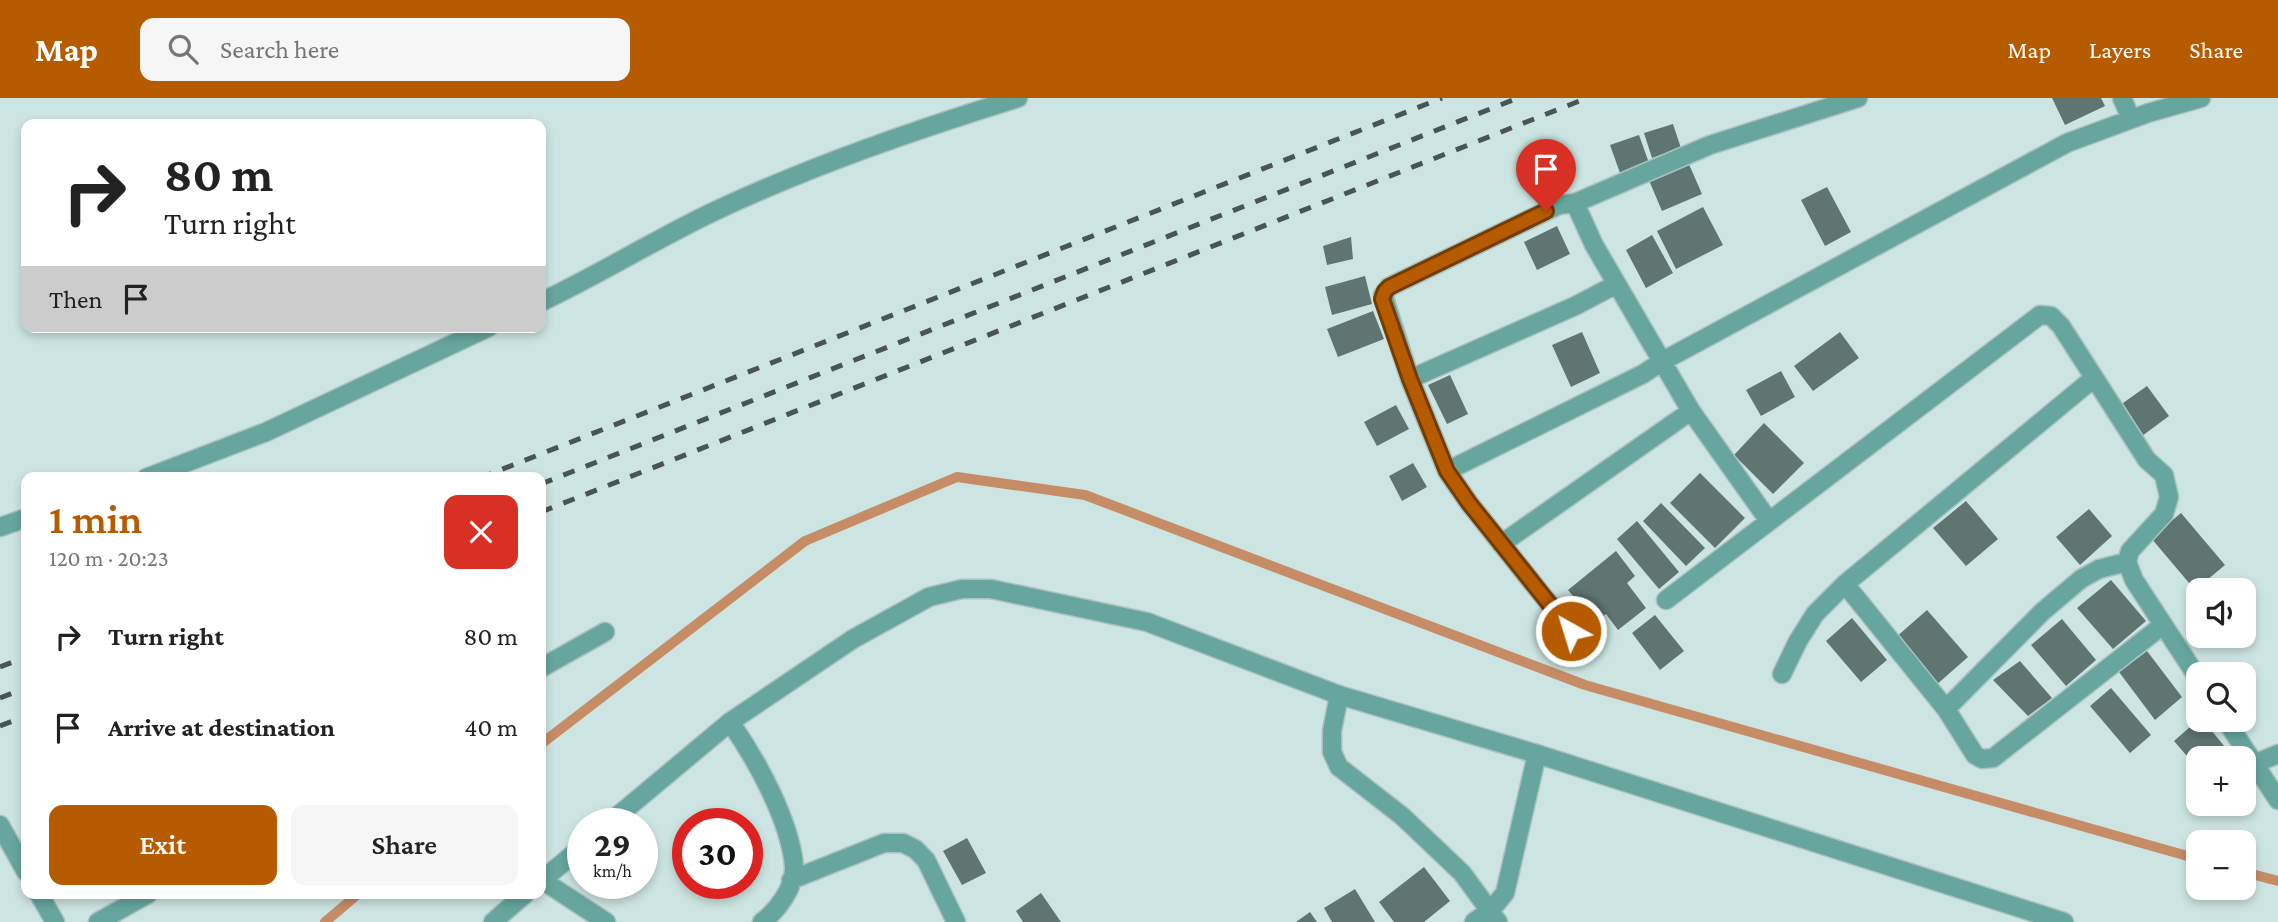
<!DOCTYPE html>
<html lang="en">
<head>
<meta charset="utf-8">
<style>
  body { margin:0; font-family:"Crimson Pro",serif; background:#f6f6f6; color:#222; height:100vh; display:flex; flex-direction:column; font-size:26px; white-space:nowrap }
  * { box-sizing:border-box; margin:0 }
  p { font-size:23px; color:#767676 }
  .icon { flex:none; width:38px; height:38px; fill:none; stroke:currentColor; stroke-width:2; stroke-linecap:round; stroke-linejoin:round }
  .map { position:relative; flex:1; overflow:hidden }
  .details { position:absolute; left:21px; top:374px; width:525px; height:427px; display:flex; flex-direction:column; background:#fff; border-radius:14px; box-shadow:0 4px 10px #0003 }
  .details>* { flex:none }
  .banner { position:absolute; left:21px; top:21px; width:525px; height:214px; border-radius:14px; box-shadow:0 4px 10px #0003; background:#fff; color:#222; overflow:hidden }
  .controls { position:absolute; left:2186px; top:480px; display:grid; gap:14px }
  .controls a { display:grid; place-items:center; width:70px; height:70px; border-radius:14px; background:#fff; box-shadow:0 4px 10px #0003; font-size:35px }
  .speed { position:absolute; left:567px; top:710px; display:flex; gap:14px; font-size:35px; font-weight:700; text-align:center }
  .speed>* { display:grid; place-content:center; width:91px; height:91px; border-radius:50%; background:#fff; box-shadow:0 4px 10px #0003; line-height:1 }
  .speed small { font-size:18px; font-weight:400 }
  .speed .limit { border:10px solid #d22; background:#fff; color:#111 }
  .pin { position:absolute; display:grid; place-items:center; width:60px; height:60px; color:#fff; margin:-72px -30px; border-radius:50% 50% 50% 0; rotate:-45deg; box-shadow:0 0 7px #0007 }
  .pin .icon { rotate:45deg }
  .me { position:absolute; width:77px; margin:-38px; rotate:321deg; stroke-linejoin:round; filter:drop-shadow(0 0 5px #0008) }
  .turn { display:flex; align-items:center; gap:24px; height:147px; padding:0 28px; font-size:32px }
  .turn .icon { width:91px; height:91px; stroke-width:2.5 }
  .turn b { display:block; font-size:49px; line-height:60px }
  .then { display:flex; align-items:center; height:66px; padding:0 28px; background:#0003; gap:14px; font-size:26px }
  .round { display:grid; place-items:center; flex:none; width:74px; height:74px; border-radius:14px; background:#f6f6f6 }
  .overview { display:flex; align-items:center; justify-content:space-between; height:119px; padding:0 28px }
  h1 { font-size:42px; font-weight:600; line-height:52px; color:#b75b00 }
  .primary-button { display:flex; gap:14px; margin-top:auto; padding:14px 28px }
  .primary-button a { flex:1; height:80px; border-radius:14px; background:#b75b00; color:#fff; font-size:28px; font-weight:600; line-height:80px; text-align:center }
  .primary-button a+a { background:#f6f6f6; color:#222 }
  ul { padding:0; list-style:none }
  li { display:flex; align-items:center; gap:21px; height:91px; padding:0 28px }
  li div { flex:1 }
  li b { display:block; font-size:26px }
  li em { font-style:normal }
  header { display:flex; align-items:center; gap:42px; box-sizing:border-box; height:98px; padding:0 35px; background:#b75b00; color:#fff }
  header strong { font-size:33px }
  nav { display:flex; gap:38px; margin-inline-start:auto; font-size:24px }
  .search { width:490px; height:63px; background:#f6f6f6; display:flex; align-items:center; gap:18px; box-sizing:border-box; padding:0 24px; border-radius:14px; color:#767676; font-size:26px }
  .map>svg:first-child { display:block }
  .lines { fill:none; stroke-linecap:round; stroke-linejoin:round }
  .stream { stroke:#c68c66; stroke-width:10 }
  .building { fill:#5e7571 }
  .minor-casing { stroke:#acc1bf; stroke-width:21 }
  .tertiary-casing { stroke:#acc1bf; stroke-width:21 }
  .minor { stroke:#66a69e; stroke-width:18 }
  .tertiary { stroke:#66a69e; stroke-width:18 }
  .rail { stroke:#485553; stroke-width:5; stroke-dasharray:12 12; stroke-linecap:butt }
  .route-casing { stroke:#773b00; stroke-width:18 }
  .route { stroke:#b75b00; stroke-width:12 }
</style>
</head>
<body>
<header>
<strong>Map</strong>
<div class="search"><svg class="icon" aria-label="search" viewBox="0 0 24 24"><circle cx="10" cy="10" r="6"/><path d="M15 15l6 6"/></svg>Search here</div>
<nav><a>Map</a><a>Layers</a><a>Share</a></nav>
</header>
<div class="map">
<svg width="2278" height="824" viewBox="0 0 2278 824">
  <rect width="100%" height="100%" fill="#cde5e2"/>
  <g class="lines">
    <!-- stream -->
    <path class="stream" d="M541 646 805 443 957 379 1085 397 1585 587 2198 761
      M2244 774 2278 783
      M325 824 358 796"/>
  </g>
  <!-- building -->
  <path class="building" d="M2052 0H2101L2105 8 2065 27Z
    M1673 26 1681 50 1652 60 1644 35Z
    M1639 37 1649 65 1620 75 1610 47Z
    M1688 64 1702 96 1662 113 1648 80Z
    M1827 89 1851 134 1825 148 1801 102Z
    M1703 109 1723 147 1676 171 1657 133Z
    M1557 128 1570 156 1537 172 1524 144Z
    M1652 137 1673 175 1646 190 1626 152Z
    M1351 139 1353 161 1327 167 1323 148Z
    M1365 178 1372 206 1332 217 1325 189Z
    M1373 213 1384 241 1338 259 1327 231Z
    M1582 234 1600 275 1571 289 1552 247Z
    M1840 234 1859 260 1813 293 1794 268Z
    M1781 273 1795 299 1761 318 1746 292Z
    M1450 277 1468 316 1447 326 1428 287Z
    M2147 288 2169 318 2138 341 2116 310Z
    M1396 307 1409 331 1377 348 1364 324Z
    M1764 325 1804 365 1773 396 1734 357Z
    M1413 365 1427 389 1402 403 1389 378Z
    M1700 375 1745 420 1715 450 1670 405Z
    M1966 403 1998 441 1966 468 1933 430Z
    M1661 405 1705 450 1686 468 1643 423Z
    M2089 411 2112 438 2080 467 2056 439Z
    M2181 415 2225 467 2195 492 2151 440Z
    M1637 423 1679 474 1659 491 1617 441Z
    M1616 453 1635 478 1627 485 1646 510 1618 532 1606 516 1595 524 1568 492Z
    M2111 482 2146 523 2113 551 2077 510Z
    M1927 512 1968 559 1935 588 1895 540Z
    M1655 517 1684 553 1660 572 1632 535Z
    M1852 520 1887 562 1861 584 1826 543Z
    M2062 521 2096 562 2066 588 2031 547Z
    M2147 553 2182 599 2155 622 2119 574Z
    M2020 563 2052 600 2028 618 1993 582Z
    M2111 590 2151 637 2130 655 2090 608Z
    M2199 621H2202L2234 660H2198V671L2174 643Z
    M967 740 986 775 962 787 943 753Z
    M1424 769 1450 803 1424 824H1394L1379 804Z
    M1355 791 1375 824H1332L1324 810Z
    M1041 795 1061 824H1023L1016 813Z
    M1310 814 1317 824H1296Z"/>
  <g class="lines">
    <!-- minor casing -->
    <g class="minor-casing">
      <path id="minor" d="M2122 0 2131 21
        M1575 105 1594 147 1691 313 1769 423
        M541 204C600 176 656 141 715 113 813 67 915 32 1018 0
        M1410 281 1575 208 1617 186
        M1447 373 1643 276 1661 264 2067 45 2148 15 2201 0
        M146 380 266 334 489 229
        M0 429 26 420
        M1501 446 1691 313
        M1845 486 1946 611 1975 657 1982 661 1993 660 2163 527
        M1666 502 2040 217 2051 218 2061 228 2147 362 2164 377 2169 399 2164 416 2130 453 2127 464 2134 482 2198 580
        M1571 533 1469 405 1447 373 1410 281 1383 197 1389 189 1559 107 1575 105 1710 47 1858 0
        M541 570 605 534
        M1782 576 1798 543 1815 516 1845 486 2094 280
        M1339 597 1332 633V654L1339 669 1402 718 1462 775 1498 824
        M1946 611 2042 514 2081 481 2099 471 2127 464
        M2225 621 2278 702
        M730 624C756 661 790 722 794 768 795 789 778 812 762 824
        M2254 666 2278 656
        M0 727 26 774
        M542 782 606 824
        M791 782 884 745H903L915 751 926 762 956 824
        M39 796 55 824
        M98 824 148 796
        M1474 824 1490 813 1505 795 1537 656"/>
    </g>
    <!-- tertiary casing -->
    <g class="tertiary-casing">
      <path id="tertiary" d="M608 726 730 624 853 541 929 499 962 491H991L1147 524 1339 597 1537 656 2064 824
        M541 783 583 748
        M493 824 525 796"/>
    </g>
    <!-- minor -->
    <use href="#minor" class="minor"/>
    <!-- tertiary -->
    <use href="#tertiary" class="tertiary"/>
    <!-- rail -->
    <path class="rail" d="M480 380 1442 0
      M541 386 1518 0
      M541 414 1587 0
      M0 569 26 559
      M0 600 26 590
      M0 628 26 618"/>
  </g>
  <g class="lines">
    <!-- route casing -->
    <g class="route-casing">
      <path id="route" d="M1546 113 1389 189 1385 193 1382 201 1410 281 1447 373 1469 405 1571 533"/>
    </g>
    <!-- route -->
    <use href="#route" class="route"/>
  </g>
</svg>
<div class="controls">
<a><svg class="icon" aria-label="sound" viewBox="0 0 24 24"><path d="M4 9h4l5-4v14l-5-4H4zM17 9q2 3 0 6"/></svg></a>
<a><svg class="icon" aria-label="search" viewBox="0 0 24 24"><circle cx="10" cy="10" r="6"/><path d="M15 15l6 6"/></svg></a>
<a>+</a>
<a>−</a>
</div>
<div class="speed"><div>29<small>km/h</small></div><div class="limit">30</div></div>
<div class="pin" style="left:1546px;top:113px;background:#d93025"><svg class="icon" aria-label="arrive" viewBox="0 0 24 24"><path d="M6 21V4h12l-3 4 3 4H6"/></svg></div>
<svg class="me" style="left:1571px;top:533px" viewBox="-20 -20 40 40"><circle r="17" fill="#b75b00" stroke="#fff" stroke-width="3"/><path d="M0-11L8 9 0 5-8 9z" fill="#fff"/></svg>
<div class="banner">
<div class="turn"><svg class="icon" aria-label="right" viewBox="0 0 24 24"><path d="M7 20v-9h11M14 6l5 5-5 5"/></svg><div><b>80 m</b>Turn right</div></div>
<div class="then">Then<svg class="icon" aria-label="arrive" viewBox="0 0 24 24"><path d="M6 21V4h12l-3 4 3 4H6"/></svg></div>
</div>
<section class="details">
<div class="overview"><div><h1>1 min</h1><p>120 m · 20:23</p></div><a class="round" style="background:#d93025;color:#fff"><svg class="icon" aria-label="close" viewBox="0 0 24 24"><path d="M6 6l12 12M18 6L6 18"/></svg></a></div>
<ul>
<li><svg class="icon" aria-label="right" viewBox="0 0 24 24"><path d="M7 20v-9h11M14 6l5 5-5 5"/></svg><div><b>Turn right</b></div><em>80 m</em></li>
<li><svg class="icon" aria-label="arrive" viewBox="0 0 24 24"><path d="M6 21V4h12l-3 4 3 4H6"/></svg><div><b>Arrive at destination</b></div><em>40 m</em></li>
</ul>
<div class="primary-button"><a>Exit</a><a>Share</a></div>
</section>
</div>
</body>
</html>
